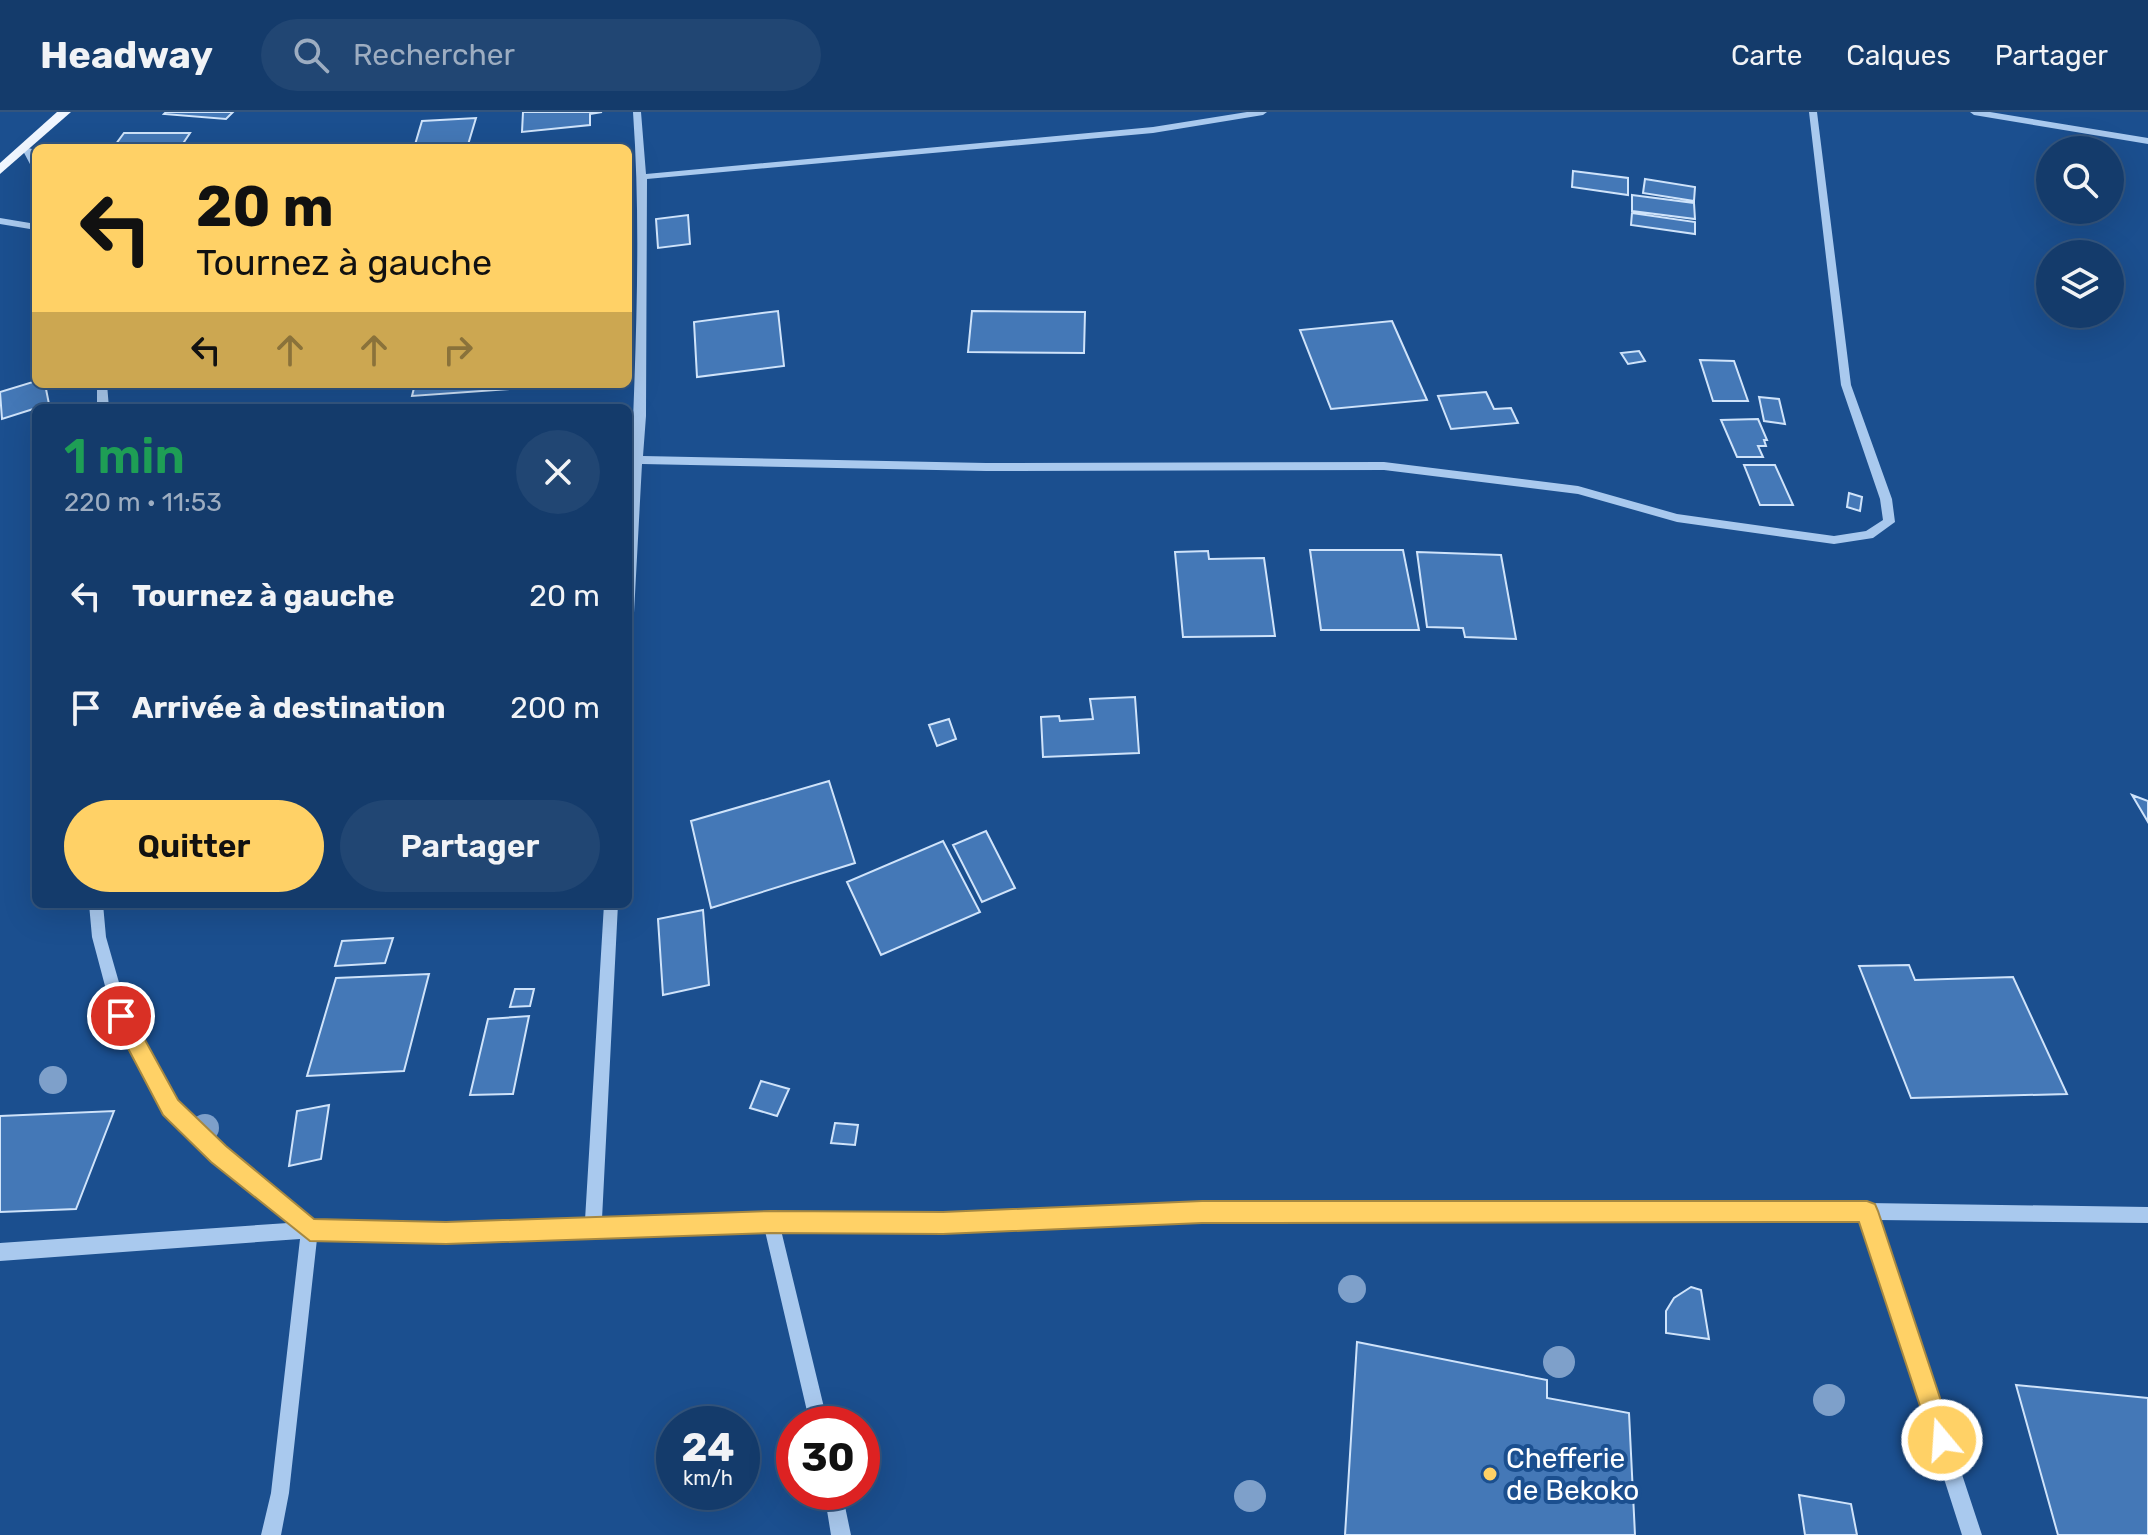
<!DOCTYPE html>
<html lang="fr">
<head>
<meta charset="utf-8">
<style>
  body { margin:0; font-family:Rubik,sans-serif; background:#214673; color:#f1f3f6; height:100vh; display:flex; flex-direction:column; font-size:30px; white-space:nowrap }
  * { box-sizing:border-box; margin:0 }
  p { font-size:26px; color:#9dadc1 }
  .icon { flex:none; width:44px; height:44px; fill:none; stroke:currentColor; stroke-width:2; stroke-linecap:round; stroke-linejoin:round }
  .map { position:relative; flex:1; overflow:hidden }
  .panel { position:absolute; left:32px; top:292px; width:600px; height:504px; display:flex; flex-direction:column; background:#143b6b; border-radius:12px; box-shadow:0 8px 32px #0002,0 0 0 2px #33557e }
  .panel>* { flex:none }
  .banner { position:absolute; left:32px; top:32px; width:600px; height:244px; border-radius:12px; box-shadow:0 8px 32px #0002,0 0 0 2px #33557e; background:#ffd166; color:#111; overflow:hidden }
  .controls { position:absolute; left:2036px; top:24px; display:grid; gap:16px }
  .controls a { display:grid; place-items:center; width:88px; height:88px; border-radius:50%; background:#143b6b; box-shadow:0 8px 32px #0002,0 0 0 2px #33557e; font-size:40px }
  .speed { position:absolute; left:656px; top:1294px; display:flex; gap:16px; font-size:40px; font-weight:700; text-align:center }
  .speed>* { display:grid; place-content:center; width:104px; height:104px; border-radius:50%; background:#143b6b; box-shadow:0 8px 32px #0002,0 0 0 2px #33557e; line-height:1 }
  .speed small { font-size:20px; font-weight:400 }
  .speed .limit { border:12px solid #d22; background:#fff; color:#111 }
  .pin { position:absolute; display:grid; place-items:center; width:68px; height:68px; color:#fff; margin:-34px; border:4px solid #fff; border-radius:50%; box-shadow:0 2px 8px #0007 }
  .me { position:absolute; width:88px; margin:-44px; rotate:342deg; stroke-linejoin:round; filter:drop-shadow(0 0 6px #0008) }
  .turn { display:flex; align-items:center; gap:28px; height:168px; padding:0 32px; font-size:36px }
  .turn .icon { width:104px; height:104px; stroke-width:2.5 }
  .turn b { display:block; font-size:56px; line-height:68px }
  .lanes { display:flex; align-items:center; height:76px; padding:0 32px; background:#0003; justify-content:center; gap:40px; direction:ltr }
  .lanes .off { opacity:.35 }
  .round { display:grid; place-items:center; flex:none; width:84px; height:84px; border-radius:42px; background:#214673 }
  .headline { display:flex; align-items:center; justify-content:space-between; height:136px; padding:0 32px }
  h1 { font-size:48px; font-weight:600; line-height:60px; color:#1e9e55 }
  .cta { display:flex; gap:16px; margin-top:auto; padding:16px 32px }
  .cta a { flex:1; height:92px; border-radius:48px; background:#ffd166; color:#111; font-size:32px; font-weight:600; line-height:92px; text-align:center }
  .cta a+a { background:#214673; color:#f1f3f6 }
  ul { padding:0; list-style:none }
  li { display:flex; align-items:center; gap:24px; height:112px; padding:0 32px }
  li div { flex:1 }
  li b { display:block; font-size:30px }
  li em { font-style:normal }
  header { display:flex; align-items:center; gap:48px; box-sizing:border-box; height:112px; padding:0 40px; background:#143b6b; border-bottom:2px solid #33557e }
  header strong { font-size:38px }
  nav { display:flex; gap:44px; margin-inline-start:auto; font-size:28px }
  .search { width:560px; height:72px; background:#214673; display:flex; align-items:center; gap:20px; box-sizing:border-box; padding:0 28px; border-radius:44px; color:#9dadc1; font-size:30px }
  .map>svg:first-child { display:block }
  .building { fill:#4478b7; stroke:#cfe3fa; stroke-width:2 }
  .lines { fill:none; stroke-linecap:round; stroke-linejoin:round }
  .minor { fill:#a9c9ee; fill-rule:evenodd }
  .major { fill:#f0f6ff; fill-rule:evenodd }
  .tree { fill:#7ea0ca }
  .route { fill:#ffd166; stroke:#a68842; stroke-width:2 }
  .poi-dot { fill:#ffd166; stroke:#1b4f8f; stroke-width:3 }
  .labels { text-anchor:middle; stroke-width:8; stroke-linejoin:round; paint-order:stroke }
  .near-poi-label { font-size:28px; fill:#fff; stroke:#1b4f8f; text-anchor:start }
</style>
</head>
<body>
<header>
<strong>Headway</strong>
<div class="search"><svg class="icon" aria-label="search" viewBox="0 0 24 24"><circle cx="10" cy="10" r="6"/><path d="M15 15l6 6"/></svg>Rechercher</div>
<nav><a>Carte</a><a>Calques</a><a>Partager</a></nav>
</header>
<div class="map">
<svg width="2148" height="1423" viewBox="0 0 2148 1423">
  <rect width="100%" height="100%" fill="#1b4f8f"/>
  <!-- building -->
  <path class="building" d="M166 0H233L226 7 164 2Z
    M523 0H602L590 2V13L522 20Z
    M476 6 467 36H414L422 9Z
    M124 21H190L180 36H113Z
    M1573 59 1628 66V83L1572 75Z
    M1645 67 1695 75 1694 89 1643 81Z
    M1632 83 1694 91 1695 107 1632 99Z
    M1632 101 1695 110V122L1631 113Z
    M688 103 690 132 658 136 656 107Z
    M778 199 784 254 697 265 694 210Z
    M972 199 1085 200 1084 241 968 240Z
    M1392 209 1427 288 1331 297 1300 218Z
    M1639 239 1645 249 1628 252 1621 241Z
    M1700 248 1734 249 1748 289H1713Z
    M36 269V272H45L49 292 2 307 0 280Z
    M415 272H536V275L412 284Z
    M1486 280 1494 297 1511 296 1518 311 1451 317 1438 284Z
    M1759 285 1779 287 1785 312 1764 309Z
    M1758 307 1767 328H1764L1766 334H1758L1763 345H1737L1721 308Z
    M1744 353H1775L1793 393H1760Z
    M1849 381 1862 385 1860 399 1847 395Z
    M1310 438H1403L1419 518H1321Z
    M1208 439 1209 447 1264 446 1275 524 1183 525 1175 440Z
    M1417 440 1501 443 1516 527 1465 525 1463 516 1427 515Z
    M1135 585 1139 641 1043 645 1041 605 1059 604 1060 609 1093 607 1090 587Z
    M949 607 956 627 937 634 929 613Z
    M829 669 855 751 711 796 691 709Z
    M2132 683 2148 689V710Z
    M986 719 1015 776 982 790 953 733Z
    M943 729 980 800 881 843 847 770Z
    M703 798 709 873 663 883 658 807Z
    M393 826 385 851 335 854 342 829Z
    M1909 853 1915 868 2013 865 2067 982 1911 986 1859 854Z
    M429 862 404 959 307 964 336 866Z
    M515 877H534L530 894 510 895Z
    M529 904 513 982 470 983 488 907Z
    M761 969 789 977 777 1004 750 996Z
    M329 993 321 1047 289 1054 297 999Z
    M114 999 76 1097 0 1100V1004Z
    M835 1011 858 1013 855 1033 831 1031Z
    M1691 1175 1701 1178 1709 1227 1666 1221V1199L1674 1186Z
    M1357 1230 1547 1268V1286L1629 1301 1635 1423H1345Z
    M2016 1273 2148 1286V1423H2058Z
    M1799 1383 1851 1392 1857 1423H1805Z"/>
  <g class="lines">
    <!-- minor -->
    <path class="minor" d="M633 0H641L646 62 1153 15 1247 0H1267L1263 3 1153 21 647 67 646 304 643 344 986 351 1384 350 1578 374 1677 402 1834 424 1866 419 1883 408 1880 387 1841 273 1809 0H1817L1851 273 1892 387 1895 410 1873 426 1834 432 1677 410 1578 382 1384 358 986 359 642 352 634 501 628 506C628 337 645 168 633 0Z
      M1970 0H1990L2148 26V32L1974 3Z
      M24 35 32 37 36 45V57L31 54 22 37Z
      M0 106 36 112V118L0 112Z
      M97 272H107L109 296H97Z
      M89 792H103L106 825 128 902 177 990 224 1036 313 1110 446 1113 585 1108 604 792H618L602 1107 771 1102 943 1103 1202 1092 1867 1091 2148 1095V1111L1878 1108 1982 1423H1962L1861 1107 1202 1108 943 1119 781 1118 828 1312H810L765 1119 598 1124 593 1126 589 1125 446 1129 317 1127 289 1381 281 1423H261L271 1381 300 1127 0 1149V1131L288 1111 212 1048 165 1002 113 904 92 825Z
      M824 1380H842L851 1423H831Z"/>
    <!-- major -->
    <path class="major" d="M57 0H71L0 62V51Z"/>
  </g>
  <!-- trees -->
  <g class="tree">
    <circle cx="53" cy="968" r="14"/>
    <circle cx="205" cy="1016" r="14"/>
    <circle cx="1352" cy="1177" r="14"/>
    <circle cx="1559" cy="1250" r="16"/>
    <circle cx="1829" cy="1288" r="16"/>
    <circle cx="1250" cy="1384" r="16"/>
  </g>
  <!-- route -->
  <path class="route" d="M121 894 128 897 178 988 226 1034 314 1107 446 1110 771 1099 943 1100 1202 1089H1867L1875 1092 1878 1099 1954 1328 1951 1336 1942 1340 1934 1336 1859 1110 1202 1111 943 1122 771 1121 446 1132 310 1129 211 1050 163 1003 111 904 114 897Z"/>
  <!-- markers -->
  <circle class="poi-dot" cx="1490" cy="1362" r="8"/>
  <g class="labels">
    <!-- near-poi labels -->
    <g class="near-poi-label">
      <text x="1506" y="1356">Chefferie<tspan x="1506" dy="32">de Bekoko</tspan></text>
    </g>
  </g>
</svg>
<div class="controls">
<a><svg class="icon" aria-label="search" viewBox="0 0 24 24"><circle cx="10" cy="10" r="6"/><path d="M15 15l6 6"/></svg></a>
<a><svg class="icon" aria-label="layers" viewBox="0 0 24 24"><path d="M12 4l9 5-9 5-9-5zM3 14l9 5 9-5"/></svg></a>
</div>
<div class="speed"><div>24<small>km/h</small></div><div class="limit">30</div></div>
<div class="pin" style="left:121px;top:904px;background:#d93025"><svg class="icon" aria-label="arrive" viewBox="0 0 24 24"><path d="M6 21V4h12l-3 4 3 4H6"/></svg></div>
<svg class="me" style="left:1942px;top:1328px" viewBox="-20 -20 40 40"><circle r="17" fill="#ffd166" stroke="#fff" stroke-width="3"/><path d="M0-11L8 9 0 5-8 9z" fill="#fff"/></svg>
<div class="banner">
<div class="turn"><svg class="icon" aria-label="left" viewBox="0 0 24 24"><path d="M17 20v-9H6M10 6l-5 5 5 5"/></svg><div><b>20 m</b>Tournez à gauche</div></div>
<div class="lanes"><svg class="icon" aria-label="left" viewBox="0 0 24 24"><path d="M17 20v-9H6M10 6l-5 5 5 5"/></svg><svg class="icon off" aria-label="ahead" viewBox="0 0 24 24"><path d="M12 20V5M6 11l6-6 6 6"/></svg><svg class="icon off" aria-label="ahead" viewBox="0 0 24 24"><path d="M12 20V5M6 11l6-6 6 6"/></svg><svg class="icon off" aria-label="right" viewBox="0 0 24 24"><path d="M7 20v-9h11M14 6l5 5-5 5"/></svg></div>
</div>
<section class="panel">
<div class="headline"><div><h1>1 min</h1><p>220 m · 11:53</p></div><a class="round"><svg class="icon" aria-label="close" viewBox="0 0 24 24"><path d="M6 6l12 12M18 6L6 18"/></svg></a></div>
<ul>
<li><svg class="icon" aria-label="left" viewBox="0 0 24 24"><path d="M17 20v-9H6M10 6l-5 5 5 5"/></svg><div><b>Tournez à gauche</b></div><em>20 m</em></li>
<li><svg class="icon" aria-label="arrive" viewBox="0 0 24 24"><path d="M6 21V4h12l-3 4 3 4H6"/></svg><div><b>Arrivée à destination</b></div><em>200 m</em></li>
</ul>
<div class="cta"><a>Quitter</a><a>Partager</a></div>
</section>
</div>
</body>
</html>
